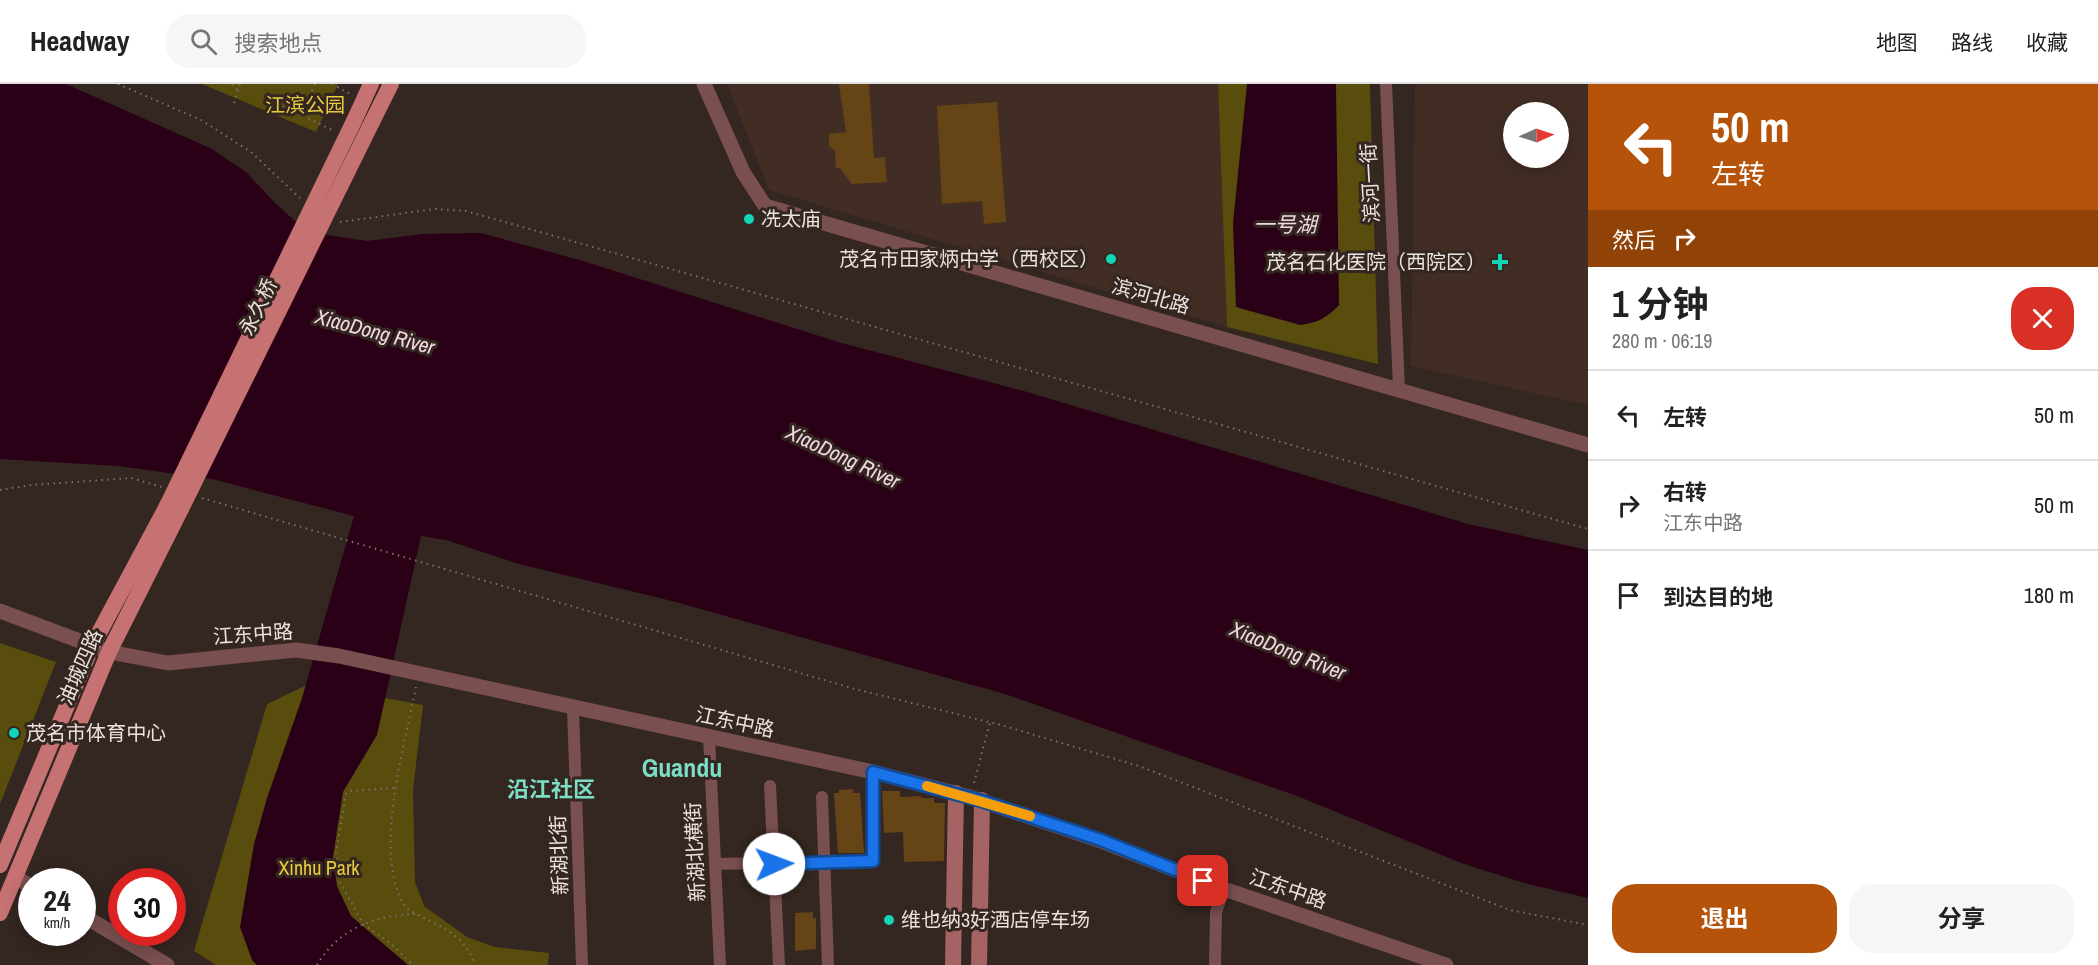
<!DOCTYPE html>
<html lang="zh">
<head>
<meta charset="utf-8">
<style>
  body { margin:0; font-family:"Archivo Narrow","Noto Sans SC",sans-serif; background:#f6f6f6; color:#222; height:100vh; display:flex; flex-direction:column; font-size:22px; white-space:nowrap }
  * { box-sizing:border-box; margin:0 }
  p { font-size:20px; color:#767676 }
  .icon { flex:none; width:33px; height:33px; fill:none; stroke:currentColor; stroke-width:2; stroke-linecap:round; stroke-linejoin:round }
  .map { position:relative; flex:1; overflow:hidden }
  .panel { display:flex; flex-direction:column; background:#fff; width:510px }
  .panel>* { flex:none }
  .guide { background:#b45309; color:#fff; overflow:hidden }
  .needle { width:39px; rotate:87deg }
  .controls { position:absolute; left:1503px; top:18px; display:grid; gap:12px }
  .controls a { display:grid; place-items:center; width:66px; height:66px; border-radius:50%; background:#fff; box-shadow:0 3px 15px #0003; font-size:30px }
  .speed { position:absolute; left:18px; top:784px; display:flex; gap:12px; font-size:30px; font-weight:700; text-align:center }
  .speed>* { display:grid; place-content:center; width:78px; height:78px; border-radius:50%; background:#fff; box-shadow:0 3px 15px #0003; line-height:1 }
  .speed small { font-size:15px; font-weight:400 }
  .speed .limit { border:9px solid #d22; background:#fff; color:#111 }
  .pin { position:absolute; display:grid; place-items:center; width:51px; height:51px; color:#fff; margin:-26px; border-radius:12px; box-shadow:0 3px 9px #0006 }
  .me { position:absolute; width:66px; margin:-33px; rotate:88deg; stroke-linejoin:round; filter:drop-shadow(0 0 4px #0008) }
  .turn { display:flex; align-items:center; gap:21px; height:126px; padding:0 24px; font-size:27px }
  .turn .icon { width:78px; height:78px; stroke-width:2.5 }
  .turn b { display:block; font-size:42px; line-height:51px }
  .then { display:flex; align-items:center; height:57px; padding:0 24px; background:#0003; gap:12px; font-size:22px }
  .round { display:grid; place-items:center; flex:none; width:63px; height:63px; border-radius:24px; background:#f6f6f6 }
  .summary { display:flex; align-items:center; justify-content:space-between; height:102px; padding:0 24px }
  h1 { font-size:36px; font-weight:700; line-height:45px }
  .action { display:flex; gap:12px; margin-top:auto; padding:12px 24px }
  .action a { flex:1; height:69px; border-radius:24px; background:#b45309; color:#fff; font-size:24px; font-weight:700; line-height:69px; text-align:center }
  .action a+a { background:#f6f6f6; color:#222 }
  ul { padding:0; list-style:none }
  li { display:flex; align-items:center; gap:18px; height:90px; padding:0 24px; border-top:2px solid #e0e0e0 }
  li div { flex:1 }
  li b { display:block; font-size:22px }
  li em { font-style:normal }
  header { display:flex; align-items:center; gap:36px; box-sizing:border-box; height:84px; padding:0 30px; background:#fff; border-bottom:2px solid #e0e0e0 }
  header strong { font-size:28px }
  nav { display:flex; gap:33px; margin-inline-start:auto; font-size:21px }
  .search { width:420px; height:54px; background:#f6f6f6; display:flex; align-items:center; gap:15px; box-sizing:border-box; padding:0 21px; border-radius:24px; color:#767676; font-size:22px }
  main { display:flex; flex:1; min-height:0 }
  .map>svg:first-child { display:block }
  .built { fill:#412d24; fill-rule:evenodd }
  .green { fill:#594d0e }
  .water { fill:#2a0016 }
  .building { fill:#654416 }
  .lines { fill:none; stroke-linecap:round; stroke-linejoin:round }
  .path { stroke:#7d716b; stroke-width:2; stroke-dasharray:1.5 4.5; stroke-linecap:butt }
  .minor { stroke:#794f4f; stroke-width:12 }
  .tertiary { stroke:#794f4f; stroke-width:15 }
  .secondary { stroke:#a56363; stroke-width:16 }
  .primary { stroke:#c67172; stroke-width:16 }
  .primary-bridge { stroke:#c67172; stroke-width:16 }
  .route-casing { stroke:#114b97; stroke-width:15 }
  .route { stroke:#1a73e8; stroke-width:10 }
  .slow { stroke:#f59e0b; stroke-width:10 }
  .poi-dot { fill:#11d5b4; stroke:#342620; stroke-width:2 }
  .labels { text-anchor:middle; stroke-width:6; stroke-linejoin:round; paint-order:stroke }
  .park-label { font-size:20px; fill:#e7cb3c; stroke:#342620 }
  .street-label { font-size:20px; fill:#ebe2dd; stroke:#342620 }
  .poi-label { font-size:20px; fill:#ebe2dd; stroke:#342620; text-anchor:start }
  .water-label { font-size:21px; font-style:italic; fill:#f2d8e2; stroke:#342620 }
  .quarter-label { font-size:22px; font-weight:bold; fill:#7bdec5; stroke:#342620 }
  .district-label { font-size:26px; font-weight:bold; fill:#7bdec5; stroke:#342620 }
</style>
</head>
<body>
<header>
<strong>Headway</strong>
<div class="search"><svg class="icon" aria-label="search" viewBox="0 0 24 24"><circle cx="10" cy="10" r="6"/><path d="M15 15l6 6"/></svg>搜索地点</div>
<nav><a>地图</a><a>路线</a><a>收藏</a></nav>
</header>
<main>
<div class="map">
<svg width="1588" height="881" viewBox="0 0 1588 881">
  <rect width="100%" height="100%" fill="#342620"/>
  <!-- built -->
  <path class="built" d="M727 0H1218L1227 243 769 106Z
    M1415 0H1588V321L1411 282ZM1514 28H1558V74H1514Z"/>
  <!-- green -->
  <path class="green" d="M202 0H338L316 48Z
    M1218 0H1370L1378 280 1227 243Z
    M0 559 56 578 0 720Z
    M309 600 423 621 413 706 415 798 424 822 467 853 495 863 549 869 548 881H216L194 867 267 620Z"/>
  <!-- water -->
  <path class="water" d="M0 0H66L212 65 246 88 274 118 307 148 367 157 423 150 481 149 583 177 838 258 1024 307 1468 440 1588 466V814L1528 800 1464 780 1297 712 1005 610 672 517 519 480 446 456 421 452 377 651 343 708 333 773 337 802 351 832 408 881H257L252 876 240 843 254 760 267 714 302 614 354 432 212 395 118 382 0 375Z
    M1247 0H1336L1339 221C1327 234 1317 239 1300 241L1236 223 1233 139Z"/>
  <!-- building -->
  <path class="building" d="M839 0H869L874 74 885 73 887 98 852 100 840 84H836L835 67 829 62V50L846 48Z
    M997 18 1006 138 984 140 982 117 942 120 937 22Z
    M853 705V709H860L864 769H838L834 709H839V706Z
    M882 707H900V713L921 712V714H934V719H945L944 777 904 778 903 748 884 749Z
    M813 828V834H816V865L795 867V829Z"/>
  <g class="lines">
    <!-- path -->
    <path class="path" d="M118 0 201 36 251 68 300 114
      M232 0 238 6
      M315 0 301 31 332 46
      M332 0 350 10
      M234 19 240 0
      M340 138 435 125 466 127 1588 445
      M0 406 31 401 131 394 162 403
      M202 414 855 605 1001 641 1139 682 1510 826 1588 841
      M416 603C405 661 371 772 406 824 431 840 467 848 474 881
      M974 699 990 638
      M394 704 351 707 346 710 336 769 340 798 363 840 389 858 413 881
      M317 881C338 845 375 831 415 830"/>
    <!-- minor -->
    <path class="minor" d="M1386 0 1399 305
      M573 625 582 881
      M709 653 720 881
      M770 702 779 881
      M822 713 828 881
      M715 780 873 777V688
      M1215 881 1216 828 1224 805"/>
    <!-- tertiary -->
    <path class="tertiary" d="M704 0 743 88 765 122 1588 361
      M0 527 109 568 168 579 296 566 339 572 873 688 970 713 1101 757 1224 805 1446 881
      M15 793 32 803
      M82 831 167 881"/>
    <!-- secondary -->
    <path class="secondary" d="M953 881 956 709
      M979 881 982 716"/>
    <!-- primary -->
    <path class="primary" d="M354 37 371 0
      M372 38 391 0
      M0 781 92 562 167 422
      M0 829 109 568 181 425"/>
    <!-- primary-bridge -->
    <path class="primary-bridge" d="M167 422 354 37
      M181 425 372 38"/>
  </g>
  <g class="lines">
    <!-- route casing -->
    <g class="route-casing">
      <path id="route" d="M774 780 873 777V688L982 717 1101 756 1203 797"/>
    </g>
    <!-- route -->
    <use href="#route" class="route"/>
    <!-- slow -->
    <path class="slow" d="M927 702 1030 732"/>
  </g>
  <!-- markers -->
  <g class="poi-dot">
    <circle cx="749" cy="135" r="6"/>
    <circle cx="1111" cy="175" r="6"/>
    <path d="M1497 169h6v6h6v6h-6v6h-6v-6h-6v-6h6z"/>
    <circle cx="14" cy="649" r="6"/>
    <circle cx="889" cy="836" r="6"/>
  </g>
  <g class="labels">
    <!-- park labels -->
    <g class="park-label">
      <text x="305" y="28">江滨公园</text>
      <text x="319" y="791">Xinhu Park</text>
    </g>
    <!-- street labels -->
    <g class="street-label">
      <text transform="translate(1370 99) rotate(-93)" y="7">滨河一街</text>
      <text transform="translate(1151 212) rotate(16)" y="7">滨河北路</text>
      <text transform="translate(258 223) rotate(-64)" y="7">永久桥</text>
      <text transform="translate(253 550) rotate(-4)" y="7">江东中路</text>
      <text transform="translate(80 583) rotate(-66)" y="7">油城四路</text>
      <text transform="translate(735 638) rotate(12)" y="7">江东中路</text>
      <text transform="translate(695 768) rotate(-93)" y="7">新湖北横街</text>
      <text transform="translate(559 771) rotate(-92)" y="7">新湖北街</text>
      <text transform="translate(1288 805) rotate(19)" y="7">江东中路</text>
    </g>
    <!-- poi labels -->
    <g class="poi-label">
      <text x="761" y="142">冼太庙</text>
      <text x="1099" y="182" text-anchor="end">茂名市田家炳中学（西校区）</text>
      <text x="1486" y="185" text-anchor="end">茂名石化医院（西院区）</text>
      <text x="26" y="656">茂名市体育中心</text>
      <text x="901" y="843">维也纳3好酒店停车场</text>
    </g>
    <!-- water labels -->
    <g class="water-label">
      <text x="1285" y="148">一号湖</text>
      <text transform="translate(375 248) rotate(15)" y="7">XiaoDong River</text>
      <text transform="translate(843 373) rotate(25)" y="7">XiaoDong River</text>
      <text transform="translate(1288 567) rotate(22)" y="7">XiaoDong River</text>
    </g>
    <!-- quarter labels -->
    <g class="quarter-label">
      <text x="551" y="713">沿江社区</text>
    </g>
    <!-- district labels -->
    <g class="district-label">
      <text x="682" y="693">Guandu</text>
    </g>
  </g>
</svg>
<div class="controls">
<a><svg class="needle" viewBox="-14 -14 28 28"><path d="M0-13l5 13h-10z" fill="#e53935"/><path d="M0 13l5-13h-10z" fill="#767676"/></svg></a>
</div>
<div class="speed"><div>24<small>km/h</small></div><div class="limit">30</div></div>
<div class="pin" style="left:1203px;top:797px;background:#d93025"><svg class="icon" aria-label="arrive" viewBox="0 0 24 24"><path d="M6 21V4h12l-3 4 3 4H6"/></svg></div>
<svg class="me" style="left:774px;top:780px" viewBox="-20 -20 40 40"><circle r="19" fill="#fff"/><path d="M0-13L10 11 0 6-10 11z" fill="#1a73e8"/></svg>
</div>
<section class="panel">
<div class="guide">
<div class="turn"><svg class="icon" aria-label="left" viewBox="0 0 24 24"><path d="M17 20v-9H6M10 6l-5 5 5 5"/></svg><div><b>50 m</b>左转</div></div>
<div class="then">然后<svg class="icon" aria-label="right" viewBox="0 0 24 24"><path d="M7 20v-9h11M14 6l5 5-5 5"/></svg></div>
</div>
<div class="summary"><div><h1>1 分钟</h1><p>280 m · 06:19</p></div><a class="round" style="background:#d93025;color:#fff"><svg class="icon" aria-label="close" viewBox="0 0 24 24"><path d="M6 6l12 12M18 6L6 18"/></svg></a></div>
<ul>
<li><svg class="icon" aria-label="left" viewBox="0 0 24 24"><path d="M17 20v-9H6M10 6l-5 5 5 5"/></svg><div><b>左转</b></div><em>50 m</em></li>
<li><svg class="icon" aria-label="right" viewBox="0 0 24 24"><path d="M7 20v-9h11M14 6l5 5-5 5"/></svg><div><b>右转</b><p>江东中路</p></div><em>50 m</em></li>
<li><svg class="icon" aria-label="arrive" viewBox="0 0 24 24"><path d="M6 21V4h12l-3 4 3 4H6"/></svg><div><b>到达目的地</b></div><em>180 m</em></li>
</ul>
<div class="action"><a>退出</a><a>分享</a></div>
</section>
</main>
</body>
</html>
